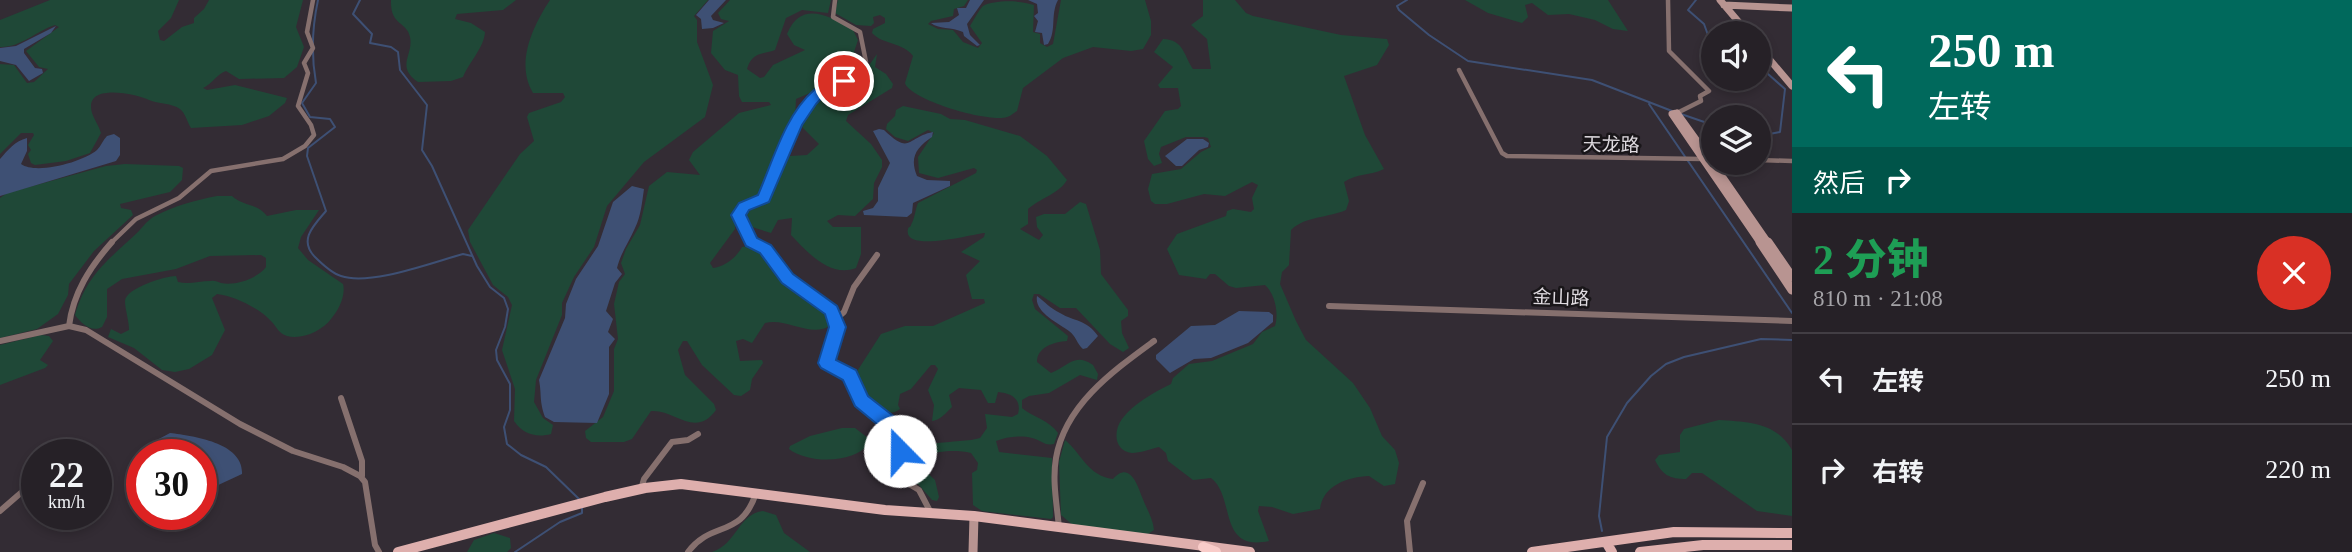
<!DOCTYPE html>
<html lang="zh">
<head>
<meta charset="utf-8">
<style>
  body { margin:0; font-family:"Times New Roman","Noto Sans SC",serif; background:#2e292f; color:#f1f3f6; height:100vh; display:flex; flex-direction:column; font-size:26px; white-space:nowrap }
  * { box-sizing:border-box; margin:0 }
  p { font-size:23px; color:#a4a3a7 }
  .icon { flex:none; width:38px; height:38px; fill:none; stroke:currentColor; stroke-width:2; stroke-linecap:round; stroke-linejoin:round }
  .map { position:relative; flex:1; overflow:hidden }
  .details { display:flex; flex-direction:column; background:#262127; width:560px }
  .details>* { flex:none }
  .top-card { background:#00695c; color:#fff; overflow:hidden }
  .fabs { position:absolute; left:1701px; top:21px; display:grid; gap:14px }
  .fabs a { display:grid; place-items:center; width:70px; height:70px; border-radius:50%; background:#262127; box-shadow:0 4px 10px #0003,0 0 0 2px #423e44; font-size:35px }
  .speed { position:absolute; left:21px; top:439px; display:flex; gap:14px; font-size:35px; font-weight:700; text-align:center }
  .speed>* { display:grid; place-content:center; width:91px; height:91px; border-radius:50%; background:#262127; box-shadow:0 4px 10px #0003,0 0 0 2px #423e44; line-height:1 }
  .speed small { font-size:18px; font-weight:400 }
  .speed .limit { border:10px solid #d22; background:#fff; color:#111 }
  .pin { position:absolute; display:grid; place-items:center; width:60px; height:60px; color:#fff; margin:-30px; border:4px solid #fff; border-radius:50%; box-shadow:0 2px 7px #0007 }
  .me { position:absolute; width:77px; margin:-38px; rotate:338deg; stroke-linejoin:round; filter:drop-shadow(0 0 5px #0008) }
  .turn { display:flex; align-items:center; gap:24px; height:147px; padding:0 21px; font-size:32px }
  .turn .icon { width:91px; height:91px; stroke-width:2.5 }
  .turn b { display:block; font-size:49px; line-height:60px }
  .then { display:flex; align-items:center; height:66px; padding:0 21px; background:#0003; gap:14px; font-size:26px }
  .round { display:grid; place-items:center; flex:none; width:74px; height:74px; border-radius:37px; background:#2e292f }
  .head { display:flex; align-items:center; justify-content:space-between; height:119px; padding:0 21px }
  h1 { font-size:42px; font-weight:800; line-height:52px; color:#1e9e55 }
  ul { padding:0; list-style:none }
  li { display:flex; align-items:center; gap:21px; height:91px; padding:0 21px; border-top:2px solid #423e44 }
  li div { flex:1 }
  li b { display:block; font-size:26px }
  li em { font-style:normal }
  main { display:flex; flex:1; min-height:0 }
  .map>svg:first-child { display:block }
  .green { fill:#1f4837 }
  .water { fill:#3e5074 }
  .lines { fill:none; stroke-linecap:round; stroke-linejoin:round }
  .stream { stroke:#3e5074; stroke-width:2 }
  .street-far1 { stroke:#86706e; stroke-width:4.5 }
  .street { stroke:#86706e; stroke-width:6 }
  .secondary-far1 { stroke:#b89491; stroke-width:7 }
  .secondary { stroke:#b89491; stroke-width:9 }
  .primary { stroke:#deafad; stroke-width:10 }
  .highway { stroke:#f9ccc9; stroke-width:10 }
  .route { fill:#1a73e8; stroke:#114b97; stroke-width:2 }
  .labels { text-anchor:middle; stroke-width:5; stroke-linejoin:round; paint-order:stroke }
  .street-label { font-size:19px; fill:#dfdbe0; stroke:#191619 }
</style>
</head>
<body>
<main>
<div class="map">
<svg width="1792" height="552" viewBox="0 0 1792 552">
  <rect width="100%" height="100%" fill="#332c34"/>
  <!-- green -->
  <path class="green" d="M50 0H179L171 18 158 31 160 40 164 41 182 27 194 23V18L204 9 209 0H303L296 27 304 47 297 67 284 78 239 79 226 71C218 73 212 84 203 88L207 90 235 85 287 98 285 103 269 116 242 125 191 128C187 122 186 114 180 109 172 103 158 104 149 100 136 94 83 82 92 113 94 119 99 126 101 133L90 153 66 161 35 165 31 163 28 154 31 150 28 145 34 135 33 133H21L0 154V64L14 65 27 83 34 82 48 69 39 67 26 51 59 27 55 25C36 31 20 48 0 47V20Z
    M391 0H516L503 10 457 14 455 19 471 23 485 32C484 48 469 62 463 77L451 81 418 82C395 66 414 55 410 37 407 21 390 26 391 0Z
    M550 0H708L694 16 697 20V42L713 85 705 117 644 162 607 206 594 247 574 277 562 303V315L536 380 534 402 543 418 553 425 551 434C536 438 523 434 514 421L515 389 502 350 512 305 508 297 493 285 470 242 468 230 520 154 534 141 527 117 529 113 561 102 565 97 563 93H533C515 63 533 26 550 0Z
    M730 0H831L828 13 802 10 786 18 775 50C761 55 752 52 747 69L760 78 764 77 773 65 805 50 794 45 787 34C801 1 826 15 852 28L858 40 854 52 861 57V62L819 89 796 99 795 119 776 154 764 191 760 196 739 207 735 214V229L710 263 713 268C724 267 737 257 742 247L754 245 762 249 787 284 832 320 831 325C811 339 787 317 765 323L752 343 743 339 736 341 740 361 762 360 763 363 752 379 750 390 741 396 734 395 702 365 687 341H683L678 350 685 375 714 404 716 410C695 439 675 409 651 411L632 439 624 442H591L586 438 585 431 603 417 614 391V349L618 339 614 304 619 282 625 274 621 263 626 249 640 225 649 186 667 172 700 175 689 160 693 152 739 113 771 105 769 102H742L739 96 738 75 725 70 711 53 713 31 729 21 721 19 718 13Z
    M838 0H968L964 6 954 9 953 16 931 21 928 24 938 29 953 30 963 42 978 48 982 43 970 26C974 20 978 11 983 6 994 0 1020 0 1034 5L1033 32 1040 34V43L1047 47 1053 44 1061 0H1145L1151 21V35L1143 49 1131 51 1093 47 1063 58 1023 88 1017 111C1013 113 1011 116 1007 117 989 123 910 100 905 83L913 56C903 42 883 45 872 33L873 29 885 23V18L880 15 873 17 874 23 871 26 856 25 835 13Z
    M1203 0H1235L1246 13 1253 16 1341 35 1387 39 1389 45 1377 65 1344 76 1365 135 1384 169C1370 176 1357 173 1344 182L1349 201 1346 210C1328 218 1305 216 1291 230L1289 265 1282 272 1280 284 1296 321 1306 340 1353 383 1370 408 1382 436 1395 450 1399 463 1395 484 1384 486 1369 476C1348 477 1323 485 1320 509L1293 514 1272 507 1259 506 1258 511 1269 541C1217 552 1236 497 1211 478L1193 480 1168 461 1166 453 1159 447C1151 449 1140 453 1132 453 1114 451 1113 431 1122 419 1133 404 1154 392 1171 384L1173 378 1189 364 1212 361 1253 344 1262 332 1275 326C1279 313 1275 294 1265 285L1236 288 1229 286 1215 274H1210L1206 279 1179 275 1167 249 1177 234 1226 216 1227 211 1233 209 1251 212 1254 209 1252 198 1258 185 1252 182 1225 196 1204 194 1167 204H1155L1151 201 1148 189 1152 174 1181 169 1201 152 1211 147 1208 138 1204 137H1186L1161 147 1159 154 1162 163 1154 166 1148 159 1144 141 1165 111 1178 109 1181 106 1178 88H1160L1158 85 1173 67 1154 52 1163 39C1184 40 1183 54 1193 69H1211L1207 39 1191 25 1203 16Z
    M1465 0H1608L1628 31 1613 29 1595 20 1569 14 1548 15 1532 3 1525 5 1528 17 1522 23 1488 13Z
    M877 54 875 67 886 74 893 84 892 88 848 115 846 121 871 144 882 160V167L874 183 873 199 855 216 838 215 827 221 833 227H861V254L856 268C830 278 807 252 791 235L792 218 778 220 771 233 752 227 745 216C750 207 761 209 767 201 777 188 780 169 790 156L807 155 819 144 802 127 813 103 860 78Z
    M903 106 941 114 950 119 965 120 1020 136 1047 156 1067 180C1060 193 1039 199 1028 209V224L1020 229 1039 240 1043 235 1037 227 1036 217 1044 214H1065L1080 202 1086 204 1100 250 1101 274 1128 310V316L1121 321 1122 333 1129 348 1123 352 1110 344 1076 308H1060L1039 294H1034L1032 300 1035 309 1068 336 1067 341C1054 342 1037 347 1037 362L1051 373C1068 367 1074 352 1093 365L1098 374 1097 380 1080 375 1049 393 1029 396 1022 400V408C1033 417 1049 420 1058 433L1054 444C1044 446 1041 440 1032 438 1020 435 1007 437 996 441L999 452 1052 458 1053 517 1051 519 982 511 973 505 972 473 977 470 978 463 971 453C954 449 934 451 918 459L917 463 935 480 939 497 937 501 932 500 919 485 903 474C894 436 959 445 980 438L987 428 985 414 1012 417 1018 414C1022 399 1011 393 998 392L995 403H988L981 390 959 388 949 395 952 407C947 412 939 421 932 421L934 405 928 390 938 369 935 365H931L911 389 900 394 898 405 900 409C880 424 860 391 854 376L881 334 905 326H933L985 303 984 299H972L966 275 980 261 961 252 984 237 985 233C977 233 902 254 908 229 908 227 911 227 911 225 915 218 915 210 918 203L976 173 977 170 974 168 938 178 919 173 918 157 934 133 928 130 908 141 895 137 886 129 887 124 895 116 896 110Z
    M125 164 179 166 183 168 182 180 170 192 120 204 121 208 131 210 133 215 94 251 69 284 68 295 58 314 37 329 0 338V198L7 193 106 166Z
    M217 196H232C242 206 257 203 267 216L296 210H319L301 237 298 248 308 260 343 284C346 295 339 310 331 319 322 331 302 340 287 336 278 333 277 327 271 321 259 308 234 296 217 294L212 298 225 330 212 355 189 369 175 372 162 370 134 348 108 337 111 329 121 334 129 330C129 321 125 309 125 301 126 288 165 276 176 276L178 282C189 285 199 281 211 281 214 280 218 282 221 283 236 286 258 278 266 267V258L261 255 210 256 176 269 122 279 107 289V317L102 327C91 333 81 323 75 315 87 273 110 259 139 231 144 225 148 220 155 216 174 206 196 200 217 196Z
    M41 335 49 336 53 341 40 360 48 365 45 368 0 385V345Z
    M1719 420C1748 422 1776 422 1792 450 1792 455 1792 506 1792 516L1757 511 1702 473H1692L1686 479C1670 479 1662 475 1655 460L1659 455 1680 452V435L1684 429Z
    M842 428H855L868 438 869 443C855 464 808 464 789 449L790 446 810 436Z
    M1065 440C1082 454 1088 476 1113 479 1129 461 1137 483 1142 497 1146 508 1153 518 1154 530L1148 534 1074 526 1061 515 1059 462Z
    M763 511 776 515 784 533 810 552H712C737 544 738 514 763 511Z
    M494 533 510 538 511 548 507 552H467L474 540Z"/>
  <!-- water -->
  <path class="water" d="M709 0H726L711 16 713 20 724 23 713 28 702 29 701 19 696 15Z
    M970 0H984L967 24 970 35 980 45 977 46 964 36 963 32C952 27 938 29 931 23L949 22 959 15 957 8H966Z
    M1028 0H1058C1050 15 1057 30 1048 44L1044 45 1042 33 1035 32 1038 21 1034 16 1038 13 1037 4Z
    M56 26 51 33 24 49V53L35 68 42 69 43 73 29 81 16 65 0 61V48L16 46Z
    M879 129 884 130C911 156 907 137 933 132L932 137C917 147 909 157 917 176L927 180 950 181V186L913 203 912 213 907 217 864 215 863 211 873 208 878 201V188L890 163 873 131Z
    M114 134 120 138V155L116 161 0 196V159C8 150 15 141 27 138V151L21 164C36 175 83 162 97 150 101 146 103 140 107 136Z
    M1187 139H1203L1209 143 1208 147 1199 150 1182 166H1176L1165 156Z
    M632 186 644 189C642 202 641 216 635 228 629 242 621 252 617 268L622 274 615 283 606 311 613 319 608 332 615 339 609 347V394L597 423 554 422 545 417C539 400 542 396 539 380L565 318 566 304 576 279 598 246 613 202Z
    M1037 296C1044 301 1051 309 1060 313 1075 322 1086 319 1098 336L1087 348 1083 349C1077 344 1076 336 1069 331 1058 323 1034 312 1037 296Z
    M1239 311 1269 312 1273 315V322L1248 343 1211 358 1194 359 1170 373 1156 359V355L1191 326 1215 325Z
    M170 433C194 436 244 443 242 474L201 493V455H144L157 440Z"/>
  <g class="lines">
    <!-- stream -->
    <path class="stream" d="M318 0C312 28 311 55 316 83L302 103 310 117 330 119 335 127 308 148 307 156 326 211C314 225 298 240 315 257 322 264 331 273 341 276 371 286 433 262 463 254L472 256
      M360 0 353 14 372 34 370 43 391 47 398 52 400 70 427 105 422 150 432 166 477 266 490 287 504 298 508 309 505 327 496 350 497 360 510 384V410L504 427 507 444 521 455 546 467 579 499
      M1407 0 1397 6 1399 10 1429 35 1468 61 1592 80 1672 111
      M1696 0 1688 10 1704 24 1708 35 1713 39
      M1759 66 1785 89 1780 132 1759 136
      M1649 104 1792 313
      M1681 114 1713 125
      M1602 531 1599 516 1607 437 1627 403 1651 376 1666 364 1684 357 1761 339 1792 340
      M515 552 560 522 582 513V508"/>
    <!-- street-far1 -->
    <path class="street-far1" d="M1668 0 1669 51 1709 91 1700 96 1701 101 1677 113
      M1459 70 1502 153 1507 156 1703 159
      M1759 160 1792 161
      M110 244 136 219 179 198 211 171 283 159 305 146 314 135 311 125 298 106 308 73 304 63 313 48 307 32 313 0
      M755 244 751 242 739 215 744 206 764 199C781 167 789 128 812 100 827 82 852 80 866 62L860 32 833 17 835 0"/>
    <!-- street -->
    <path class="street" d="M752 242 765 249 787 279 832 310 838 327 827 363 850 375 862 401 898 430V470L904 481 919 490 931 513
      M1329 306 1792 321
      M836 319 844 312 854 287 877 255
      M69 326C73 293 90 267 112 242
      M0 341 69 326 86 330 240 424 293 451 343 467 360 476 365 482 375 545 379 552
      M341 398 362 461V476
      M641 489 644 479 672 442 688 440 698 434
      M0 511 23 491
      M1059 528C1057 505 1052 481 1056 458 1065 405 1113 371 1154 341
      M688 552C712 520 741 539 756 493
      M1410 552 1407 521 1423 483"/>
    <!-- secondary-far1 -->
    <path class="secondary-far1" d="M1720 0 1748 33
      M1724 5 1792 8
      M1759 47 1792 86
      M1677 113 1672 114 1761 244
      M1677 113 1713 163
      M1713 163 1769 244"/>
    <!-- secondary -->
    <path class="secondary" d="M1760 242 1792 290
      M1768 242 1792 277
      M973 552 974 516"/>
    <!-- primary -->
    <path class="primary" d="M1606 542 1612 552
      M398 552 605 497 645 488 681 484 885 510 974 516 1250 552
      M1532 552 1674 532 1792 533
      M1640 552 1703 545H1792"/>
    <!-- highway -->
    <path class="highway" d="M1203 547 1216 552"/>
  </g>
  <!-- route -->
  <path class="route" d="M844 77 850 81 848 84 825 94 816 104 802 125 769 202 749 210 746 215 757 238 771 245 793 274 837 306 846 327 836 360 856 370 868 396 905 425 909 451 906 456 900 459 893 456 889 434 855 406 843 380 821 368 818 363 829 327 825 314 782 283 760 253 746 246 731 215 739 203 758 195C773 161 785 115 814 90 821 83 834 80 844 77Z"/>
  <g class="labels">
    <!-- street labels -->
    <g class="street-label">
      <text transform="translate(1611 144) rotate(1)" y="7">天龙路</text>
      <text transform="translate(1561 297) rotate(2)" y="7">金山路</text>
    </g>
  </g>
</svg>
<div class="fabs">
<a><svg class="icon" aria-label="sound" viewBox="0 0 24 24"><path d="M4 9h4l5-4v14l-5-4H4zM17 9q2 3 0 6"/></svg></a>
<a><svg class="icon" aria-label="layers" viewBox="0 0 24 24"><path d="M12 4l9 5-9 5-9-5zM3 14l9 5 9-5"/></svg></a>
</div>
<div class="speed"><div>22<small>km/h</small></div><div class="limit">30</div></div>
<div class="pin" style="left:844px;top:81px;background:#d93025"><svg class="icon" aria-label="arrive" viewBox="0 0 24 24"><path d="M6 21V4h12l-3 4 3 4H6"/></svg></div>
<svg class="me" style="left:900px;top:451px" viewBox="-20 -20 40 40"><circle r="19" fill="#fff"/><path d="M0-13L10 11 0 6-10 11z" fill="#1a73e8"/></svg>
</div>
<section class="details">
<div class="top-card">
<div class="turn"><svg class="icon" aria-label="left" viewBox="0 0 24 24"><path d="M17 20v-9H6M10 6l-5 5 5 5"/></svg><div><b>250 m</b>左转</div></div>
<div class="then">然后<svg class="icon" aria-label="right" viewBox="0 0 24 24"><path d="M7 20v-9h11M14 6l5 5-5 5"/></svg></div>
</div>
<div class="head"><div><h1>2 分钟</h1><p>810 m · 21:08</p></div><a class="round" style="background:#d93025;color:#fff"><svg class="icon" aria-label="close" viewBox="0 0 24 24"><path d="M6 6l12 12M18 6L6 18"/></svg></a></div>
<ul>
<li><svg class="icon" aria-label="left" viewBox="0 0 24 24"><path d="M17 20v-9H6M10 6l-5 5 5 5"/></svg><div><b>左转</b></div><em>250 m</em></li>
<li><svg class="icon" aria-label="right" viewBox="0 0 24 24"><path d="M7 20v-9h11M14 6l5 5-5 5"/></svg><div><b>右转</b></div><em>220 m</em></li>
</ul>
</section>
</main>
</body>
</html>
